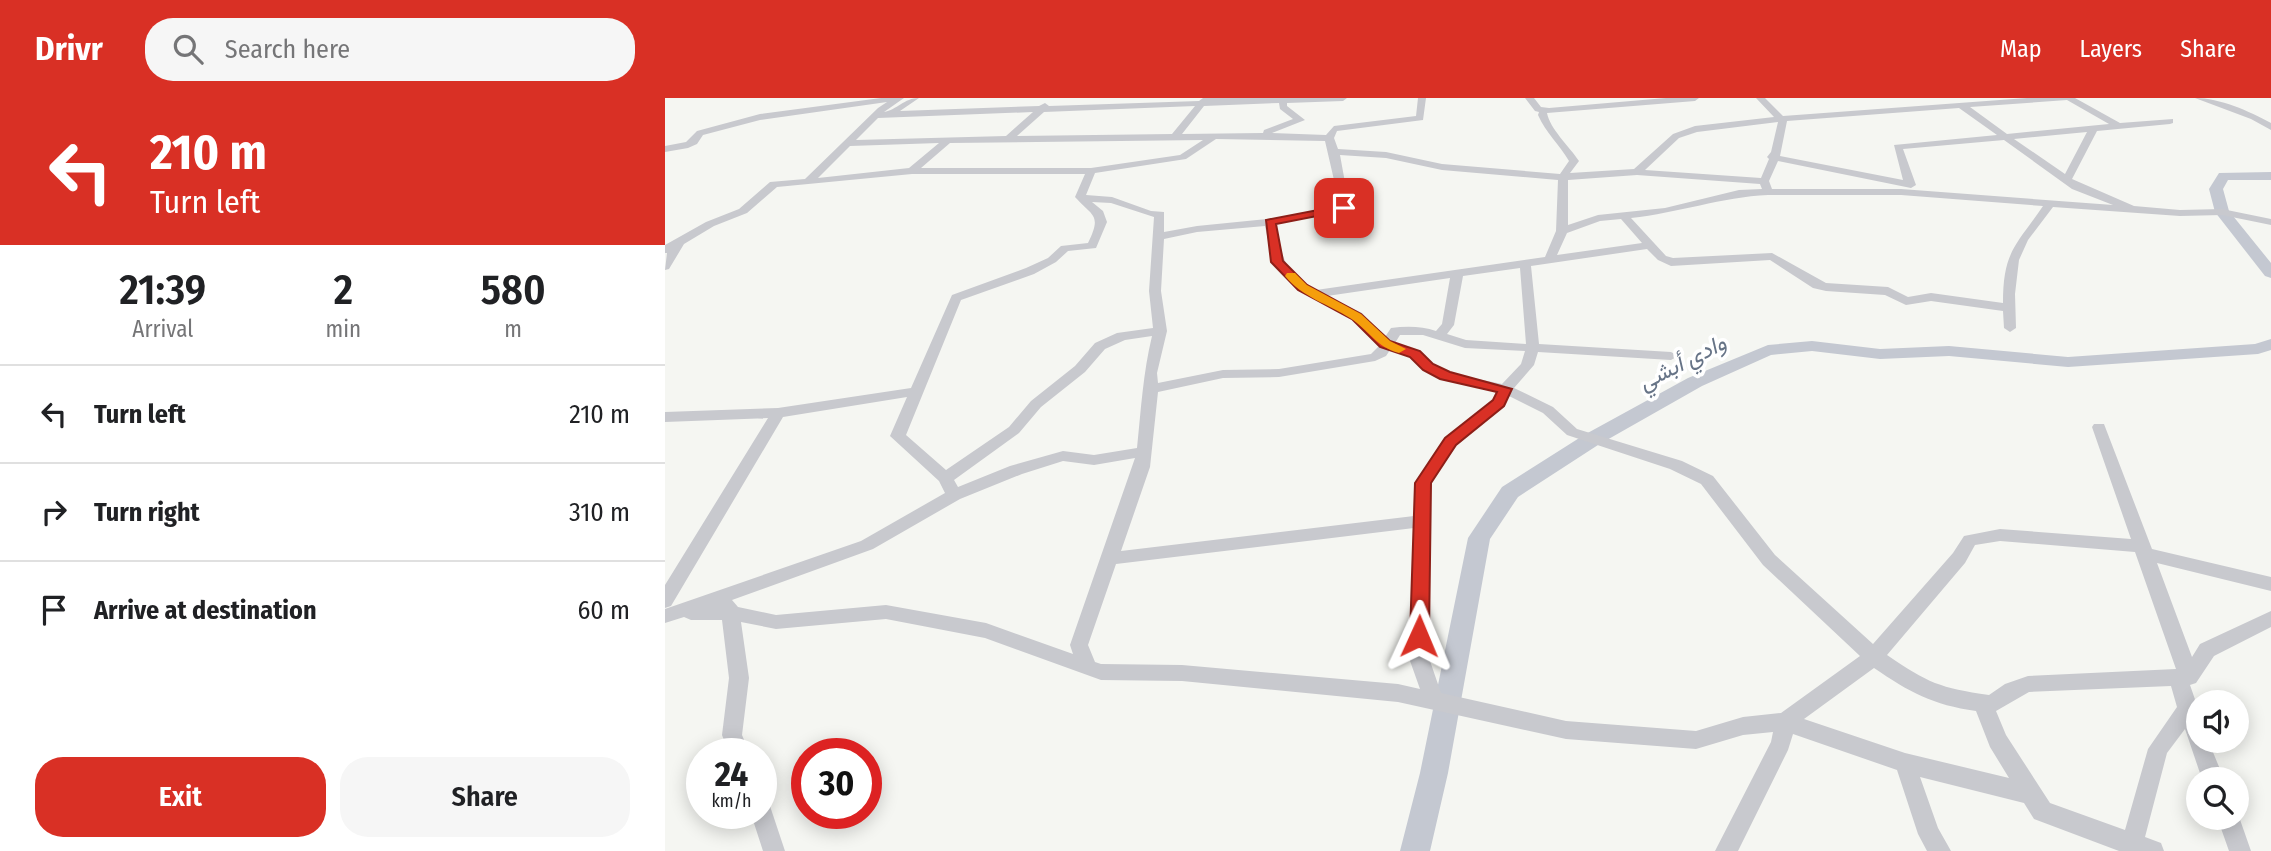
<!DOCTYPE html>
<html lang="en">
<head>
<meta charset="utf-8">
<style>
  body { margin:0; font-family:"Fira Sans Condensed",Vazirmatn,sans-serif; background:#f6f6f6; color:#202124; height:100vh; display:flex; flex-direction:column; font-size:26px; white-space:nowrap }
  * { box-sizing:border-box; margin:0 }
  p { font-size:23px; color:#757577 }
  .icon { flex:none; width:38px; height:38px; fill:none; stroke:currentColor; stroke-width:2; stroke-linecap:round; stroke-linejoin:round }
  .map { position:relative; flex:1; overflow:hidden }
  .panel { display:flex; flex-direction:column; background:#fff; width:665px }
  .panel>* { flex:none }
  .top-card { background:#d93025; color:#fff; overflow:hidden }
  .buttons { position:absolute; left:1521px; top:592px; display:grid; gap:14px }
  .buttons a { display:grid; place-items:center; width:63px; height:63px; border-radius:50%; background:#fff; box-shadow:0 4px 18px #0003; font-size:35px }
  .speed { position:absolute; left:21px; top:640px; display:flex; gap:14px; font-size:35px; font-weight:700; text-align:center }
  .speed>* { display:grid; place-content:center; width:91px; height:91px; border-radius:50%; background:#fff; box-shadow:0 4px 18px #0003; line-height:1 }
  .speed small { font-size:18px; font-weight:400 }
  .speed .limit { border:10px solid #d22; background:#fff; color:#111 }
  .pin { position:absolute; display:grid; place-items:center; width:60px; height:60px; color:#fff; margin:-30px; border-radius:14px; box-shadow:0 4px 10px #0006 }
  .me { position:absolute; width:77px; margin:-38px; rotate:1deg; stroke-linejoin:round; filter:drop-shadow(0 0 5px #0008) }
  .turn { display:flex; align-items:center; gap:24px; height:147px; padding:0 35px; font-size:32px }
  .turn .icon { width:91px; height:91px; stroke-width:2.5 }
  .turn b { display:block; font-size:49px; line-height:60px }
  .eta { display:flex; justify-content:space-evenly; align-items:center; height:119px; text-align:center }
  .eta b { font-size:42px; font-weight:600; line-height:49px }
  .cta { display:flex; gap:14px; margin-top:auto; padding:14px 35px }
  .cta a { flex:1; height:80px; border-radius:28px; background:#d93025; color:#fff; font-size:28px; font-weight:600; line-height:80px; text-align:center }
  .cta a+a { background:#f6f6f6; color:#202124 }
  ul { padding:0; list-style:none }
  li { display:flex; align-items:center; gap:21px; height:98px; padding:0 35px; border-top:2px solid #e0e0e0 }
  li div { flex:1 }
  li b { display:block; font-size:26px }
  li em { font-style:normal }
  header { display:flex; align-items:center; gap:42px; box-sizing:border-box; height:98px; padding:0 35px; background:#d93025; color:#fff }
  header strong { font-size:33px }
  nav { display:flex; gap:38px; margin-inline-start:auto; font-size:24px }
  .search { width:490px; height:63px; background:#f6f6f6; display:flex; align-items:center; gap:18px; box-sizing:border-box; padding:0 24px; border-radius:28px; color:#757577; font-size:26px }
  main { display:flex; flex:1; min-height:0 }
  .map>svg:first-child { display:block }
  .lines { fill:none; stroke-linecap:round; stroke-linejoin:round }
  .river { fill:#c4c8d1; fill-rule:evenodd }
  .minor { fill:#c8c9ce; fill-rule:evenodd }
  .route { fill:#d93025; stroke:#8d1f18; stroke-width:2 }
  .slow { fill:#f59e0b }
  .labels { text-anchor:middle; stroke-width:7; stroke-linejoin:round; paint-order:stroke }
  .water-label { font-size:23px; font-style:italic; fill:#667386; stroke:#fff }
</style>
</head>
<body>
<header>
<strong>Drivr</strong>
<div class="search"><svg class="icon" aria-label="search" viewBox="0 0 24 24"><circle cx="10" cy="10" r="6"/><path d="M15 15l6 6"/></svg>Search here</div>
<nav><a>Map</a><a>Layers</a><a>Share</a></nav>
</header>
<main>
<section class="panel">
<div class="top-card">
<div class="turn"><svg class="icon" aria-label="left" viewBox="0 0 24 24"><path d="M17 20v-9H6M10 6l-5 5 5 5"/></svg><div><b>210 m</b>Turn left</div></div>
</div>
<div class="eta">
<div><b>21:39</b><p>Arrival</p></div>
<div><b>2</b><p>min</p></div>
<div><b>580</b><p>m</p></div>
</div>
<ul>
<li><svg class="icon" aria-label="left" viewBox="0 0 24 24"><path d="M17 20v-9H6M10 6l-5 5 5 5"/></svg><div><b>Turn left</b></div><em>210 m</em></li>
<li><svg class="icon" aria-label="right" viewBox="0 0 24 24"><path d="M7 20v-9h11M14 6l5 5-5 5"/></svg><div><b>Turn right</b></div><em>310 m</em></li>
<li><svg class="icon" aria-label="arrive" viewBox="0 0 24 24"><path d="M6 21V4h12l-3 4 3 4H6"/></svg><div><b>Arrive at destination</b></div><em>60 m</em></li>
</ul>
<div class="cta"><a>Exit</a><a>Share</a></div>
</section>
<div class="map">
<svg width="1606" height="753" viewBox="0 0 1606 753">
  <rect width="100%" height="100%" fill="#f5f6f2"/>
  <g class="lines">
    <!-- river -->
    <path class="river" d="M1606 74V82H1563L1558 91 1564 113 1606 165V180L1600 178 1550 114 1544 91 1554 75Z
      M1606 241V252L1593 256 1403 269 1284 258 1215 261 1147 253 1106 257 1037 288 933 347 853 399 825 441 783 675 765 753H735L755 675 803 440 837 389 919 337 1023 280 1103 247 1147 243 1215 251 1284 248 1403 259 1590 246Z"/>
    <!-- minor -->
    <path class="minor" d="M216 0H239L219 14C232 12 239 0 254 0L235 13 374 8 380 5 384 8 534 3 538 0H682L678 3 622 5V8L640 22 607 35 661 37 669 28 751 18 753 0H761L758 22 672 33 669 40 673 51 721 54 777 66 895 76 904 63C894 46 881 35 873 17L874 14 870 13 860 0H869L876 9 884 10 1001 0H1034L1030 3 882 15C885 31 904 48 914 63L905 75 969 71 1008 36 1030 28 1109 19 1091 0H1100L1118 18 1362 0H1410L1455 25 1508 21V25L1505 26 1432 33 1407 81 1469 108 1515 112 1557 111 1606 121V127L1557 117 1515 118 1388 109 1363 142 1354 162 1350 196 1351 230 1345 234 1339 230 1338 213 1266 203 1241 207 1220 197 1161 193 1148 190 1105 162 1006 168 993 162 982 151 866 168 874 246 1006 254 1013 258 1006 262 873 254 869 267 849 290 888 309 912 331 1017 363 1048 378 1110 457 1208 546 1288 455 1299 438 1335 431 1466 441 1427 329 1429 326H1439L1487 451 1606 479V493L1492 465 1527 559 1535 546 1606 513V529L1549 558 1531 585 1525 587 1533 610V642H1543L1559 681H1537L1520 631 1502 655 1480 739 1496 745 1499 753H1454L1369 721 1359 705 1255 679 1273 730 1286 753H1262L1253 736 1232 672 1128 636 1123 652 1073 753H1050L1106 644 1108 634 1078 637 1031 651 901 641 733 604 517 583 436 582 320 540 221 521 111 531 76 524 84 580 77 637 85 656H64L57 637 64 580 57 522H26L19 519 0 525V511L196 443 280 395 274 383 225 338 242 299 118 319 6 508 0 510V487L103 320 0 324V314L113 310 246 290 287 197 361 170 383 160 396 148 423 145C437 116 428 119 410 99L420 76H247L112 89 82 115 49 128 19 146 4 171 0 172 2 155H0V147L41 124 74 111 105 84 140 81 213 10 222 4 95 22 38 37 32 46 23 50 0 54V48L21 44 32 33 95 16ZM1402 2 1444 26 1342 36 1305 9ZM614 5 615 11 628 21 599 32 598 35 517 36 539 8ZM530 8 507 36 352 38 379 14ZM1294 10 1332 37 1229 47 1238 82 1115 58 1122 23ZM368 14 341 38 191 42 213 20ZM1113 24 1106 54 1102 59 1104 61 1096 80 980 72 1014 40 1032 34ZM1422 34 1400 76 1349 41ZM551 41 660 43 675 108 613 120 532 128 499 134V114L486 113 447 99 421 97 430 75 521 61ZM538 42 515 57 426 70H256L285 45ZM1339 42 1407 91 1448 107 1236 91H1107L1104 83 1113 63 1246 90 1251 87 1238 51ZM274 45 244 70 153 80 185 48ZM675 57 721 60 777 72 893 82 891 133 880 159 651 192C619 176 617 159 611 126L685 112ZM972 77 1095 86 1097 91 1074 92 1000 110 933 117 903 127V82ZM1103 97H1236L1378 108C1351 148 1338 153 1338 205L1266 195 1243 199 1223 189 1161 185 1107 155 1008 160 1001 158 966 120C1013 115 1057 99 1103 97ZM427 104 446 105 489 119 484 193 488 230 452 235 430 245 410 268 366 303 344 329 281 372 241 337 296 202 369 176 391 164 403 153 431 150 442 124 438 113ZM956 121 977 145 892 157 902 135 935 123ZM600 128 608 166 634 193 687 221 714 248 706 256 614 271 558 272 493 285 492 275 502 233 496 193 499 141 532 134ZM855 170 861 246 801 242 782 236 789 227 798 178ZM785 180 777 226 771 233C757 228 741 228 726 230L720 239 697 215 662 198ZM735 237H758L800 250 860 253 856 266 837 286 784 275 768 266 755 253 730 245ZM487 238C478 275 476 312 472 350L429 357 398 353 345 368 293 389 289 382 354 335 376 309 420 274 440 251 460 242ZM725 252 745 259 758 272 775 281 832 294 828 303 781 340 752 381 749 418 456 453 485 369 493 294 558 280 614 279 710 263 721 258ZM844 298 878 315 902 337 1005 371 1036 386 1098 467 1195 558 1116 615 1078 619 1031 633 901 623 776 595 764 560 766 385 791 348 839 308ZM470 360 405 547 408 556 321 525 221 507 111 517 73 509 67 502 208 451 295 401 357 376 398 363 429 367ZM749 430 744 560 755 591 733 586 517 567 436 566 430 564 423 547 451 466ZM1335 443 1470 454 1511 571 1363 578 1340 586 1324 597C1275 590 1263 585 1222 557L1300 465 1310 447ZM1209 570C1244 594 1268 607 1311 613L1325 649 1344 680 1240 655 1139 621ZM1506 588 1512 609 1483 651 1460 732 1385 705 1341 637 1331 613 1364 594Z
      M1530 0C1555 0 1584 13 1606 25V32L1586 21Z
      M96 702 104 705 120 753H98L86 716H96Z
      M1572 713 1586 753H1564L1552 719H1572Z"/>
  </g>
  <!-- route -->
  <path class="route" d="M679 107 683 108V112L611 126 618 163 642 187 696 216 725 243 755 253 768 266 785 274 847 291 839 308 791 347 766 385 764 538 761 544H748L745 538 750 385 780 340 828 302 832 294 775 281 758 272 745 259 715 249 687 221 633 192 606 164 601 122Z"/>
  <!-- slow -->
  <path class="slow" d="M622 175H630L642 187 696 216 725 243 741 251 734 255C711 249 704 232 685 220 663 206 637 199 620 178Z"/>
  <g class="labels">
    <!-- water labels -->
    <g class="water-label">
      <text transform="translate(1017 264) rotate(-27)" y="8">وادي أبشي</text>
    </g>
  </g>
</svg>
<div class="buttons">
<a><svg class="icon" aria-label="sound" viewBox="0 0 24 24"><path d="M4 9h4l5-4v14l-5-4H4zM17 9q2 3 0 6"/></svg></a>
<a><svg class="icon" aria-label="search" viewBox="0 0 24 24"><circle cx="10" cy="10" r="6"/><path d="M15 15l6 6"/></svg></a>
</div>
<div class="speed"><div>24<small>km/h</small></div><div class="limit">30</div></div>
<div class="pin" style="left:679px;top:110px;background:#d93025"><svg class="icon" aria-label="arrive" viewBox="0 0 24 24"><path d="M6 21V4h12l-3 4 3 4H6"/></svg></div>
<svg class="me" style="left:754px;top:538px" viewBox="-20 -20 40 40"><path d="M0-17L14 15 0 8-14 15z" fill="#d93025" stroke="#fff" stroke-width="4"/></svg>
</div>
</main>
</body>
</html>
